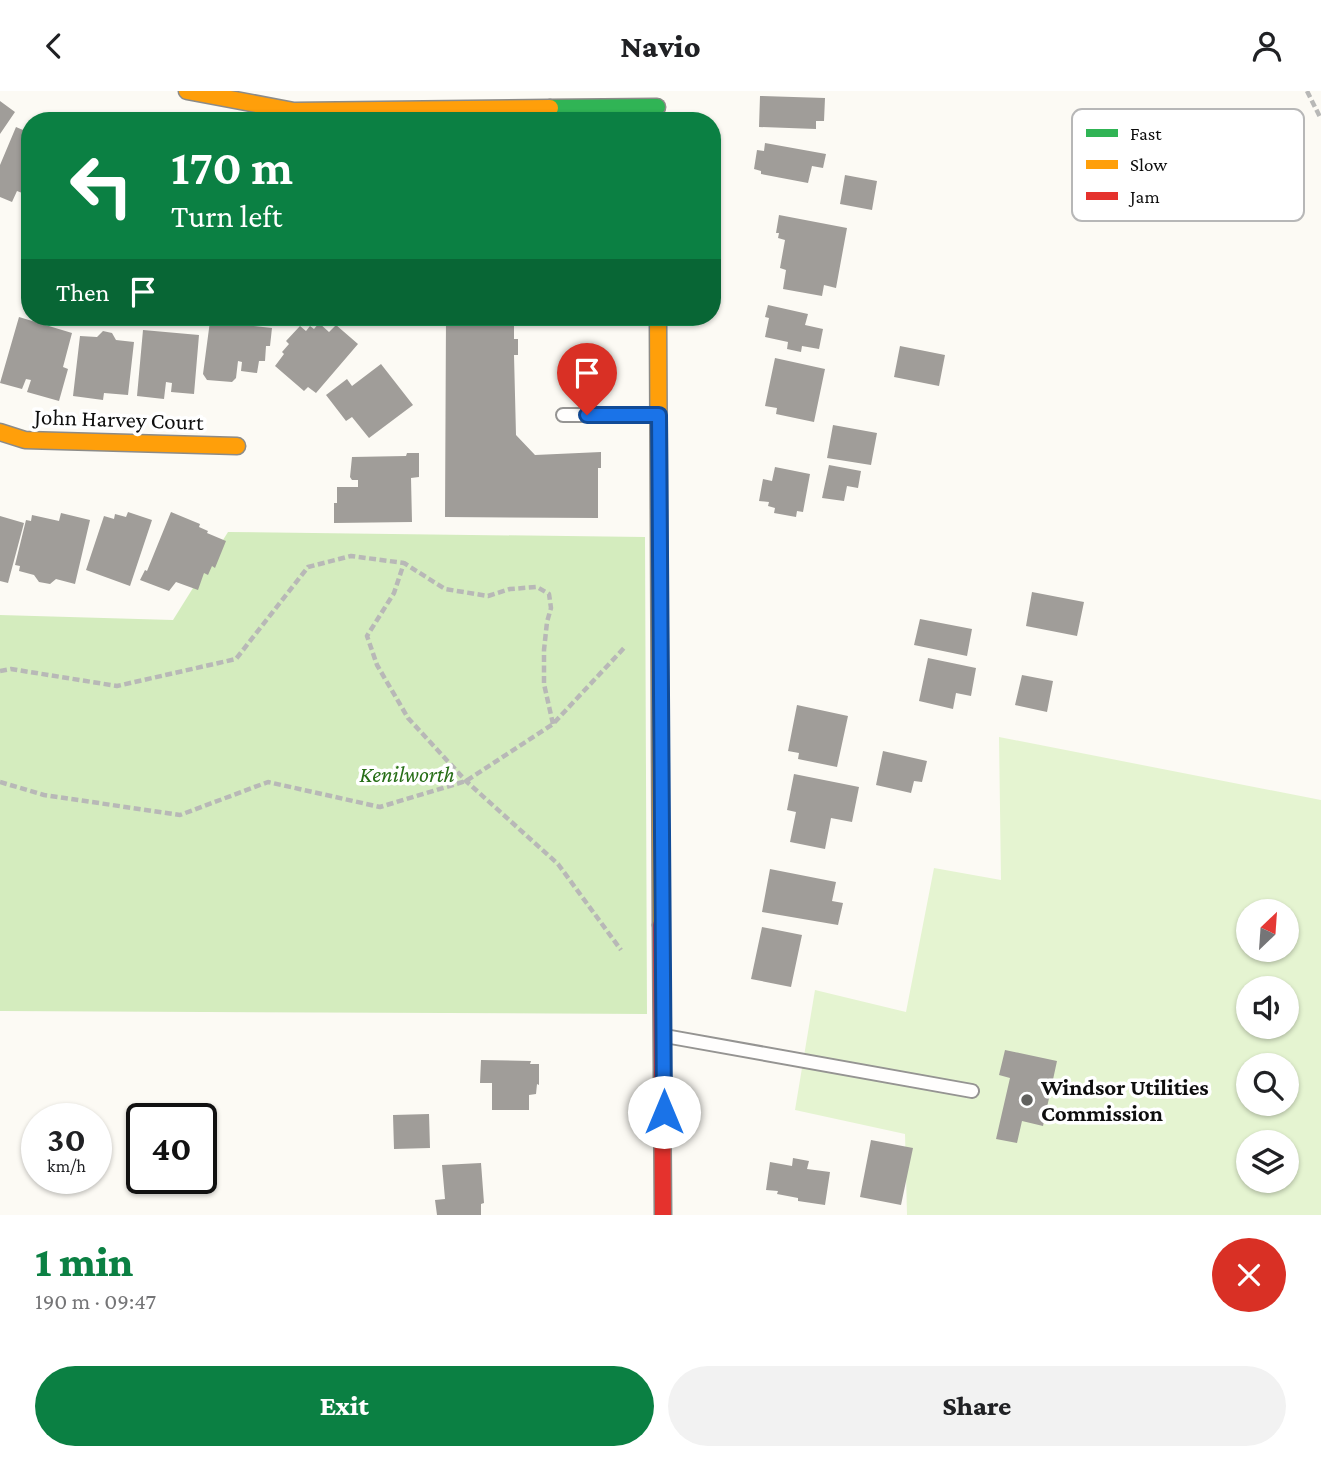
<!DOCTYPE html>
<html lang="en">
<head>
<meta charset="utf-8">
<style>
  body { margin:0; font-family:"Crimson Pro",serif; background:#f2f2f2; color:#202124; height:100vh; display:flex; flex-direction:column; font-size:26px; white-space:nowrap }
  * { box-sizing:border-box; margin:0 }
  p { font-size:23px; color:#757577 }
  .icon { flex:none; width:38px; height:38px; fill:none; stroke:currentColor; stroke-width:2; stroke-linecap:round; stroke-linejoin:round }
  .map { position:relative; height:1124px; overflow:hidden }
  .sheet { display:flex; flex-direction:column; background:#fff; flex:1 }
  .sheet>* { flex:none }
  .top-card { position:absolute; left:21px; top:21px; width:700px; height:214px; border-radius:28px; box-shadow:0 2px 5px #0004; background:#0b8043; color:#fff; overflow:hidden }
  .needle { width:46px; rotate:25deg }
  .buttons { position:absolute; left:1236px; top:808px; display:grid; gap:14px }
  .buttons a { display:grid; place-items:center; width:63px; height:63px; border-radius:50%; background:#fff; box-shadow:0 2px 5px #0004; font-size:35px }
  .speed { position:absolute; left:21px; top:1012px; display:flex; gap:14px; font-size:35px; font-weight:700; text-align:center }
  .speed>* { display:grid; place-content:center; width:91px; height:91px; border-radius:50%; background:#fff; box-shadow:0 2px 5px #0004; line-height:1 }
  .speed small { font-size:18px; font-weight:400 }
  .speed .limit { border:4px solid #111; border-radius:10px; background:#fff; color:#111 }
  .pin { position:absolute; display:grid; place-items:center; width:60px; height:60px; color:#fff; margin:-72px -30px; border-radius:50% 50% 50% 0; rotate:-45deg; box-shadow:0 0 7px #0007 }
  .pin .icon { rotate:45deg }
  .me { position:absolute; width:77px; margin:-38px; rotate:0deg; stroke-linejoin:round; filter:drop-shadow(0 0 5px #0008) }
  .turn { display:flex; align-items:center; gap:24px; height:147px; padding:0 35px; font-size:32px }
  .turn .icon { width:91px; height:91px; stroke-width:2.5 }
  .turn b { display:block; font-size:49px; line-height:60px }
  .then { display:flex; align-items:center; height:66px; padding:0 35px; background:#0003; gap:14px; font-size:26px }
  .round { display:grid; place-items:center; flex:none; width:74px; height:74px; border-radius:37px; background:#f2f2f2 }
  .headline { display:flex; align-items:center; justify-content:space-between; height:119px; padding:0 35px }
  h1 { font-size:42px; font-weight:800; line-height:52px; color:#0b8043 }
  .button { display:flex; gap:14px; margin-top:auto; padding:14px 35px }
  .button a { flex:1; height:80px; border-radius:42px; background:#0b8043; color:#fff; font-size:28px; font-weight:800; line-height:80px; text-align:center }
  .button a+a { background:#f2f2f2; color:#202124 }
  header { display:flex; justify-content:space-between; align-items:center; height:91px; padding:0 35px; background:#fff; font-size:32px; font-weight:800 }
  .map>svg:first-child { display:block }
  .green { fill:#e5f4d1; fill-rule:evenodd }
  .forest { fill:#d4ecbe }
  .building { fill:#a09d99 }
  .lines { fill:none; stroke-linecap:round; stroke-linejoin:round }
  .lane-casing { stroke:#959492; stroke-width:16 }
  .fast-casing { stroke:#8c8b88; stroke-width:19 }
  .slow-casing { stroke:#8c8b88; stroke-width:19 }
  .jam-casing { stroke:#8c8b88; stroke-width:19 }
  .path { stroke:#b8b8b7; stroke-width:4.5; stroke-dasharray:7 3.5; stroke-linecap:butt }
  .lane { stroke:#fffefd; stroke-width:12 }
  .fast { stroke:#30b455; stroke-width:16 }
  .slow { stroke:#ff9f0a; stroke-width:16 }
  .jam { stroke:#e5322d; stroke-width:16 }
  .route-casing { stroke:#114b97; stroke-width:18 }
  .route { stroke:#1a73e8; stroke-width:12 }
  .poi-dot { fill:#61615e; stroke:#fff; stroke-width:2.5 }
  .labels { text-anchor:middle; stroke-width:7; stroke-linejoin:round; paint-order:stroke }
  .street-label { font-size:23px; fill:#0e0e0e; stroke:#fff }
  .park-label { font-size:23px; font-style:italic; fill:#276e17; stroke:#fff }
  .poi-label { font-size:23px; font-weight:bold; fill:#0e0e0e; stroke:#fff; text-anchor:start }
  .key { fill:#fff; stroke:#b7b7b7; stroke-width:2 }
  .key-label { font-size:19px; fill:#0e0e0e }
</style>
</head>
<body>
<header><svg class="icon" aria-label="back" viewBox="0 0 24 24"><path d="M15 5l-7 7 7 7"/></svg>Navio<svg class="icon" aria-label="person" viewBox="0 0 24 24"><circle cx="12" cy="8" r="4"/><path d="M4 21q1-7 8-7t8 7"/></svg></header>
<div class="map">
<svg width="1321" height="1124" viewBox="0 0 1321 1124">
  <rect width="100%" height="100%" fill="#fcfaf4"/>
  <!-- green -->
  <path class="green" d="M999 646 1321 709V1124H907L905 1043 795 1019 815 899 906 921 934 777 1001 789ZM1248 821H1286V859H1248ZM1248 898H1286V936H1248ZM1248 975H1286V1013H1248ZM1248 1052H1286V1090H1248Z"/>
  <!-- forest -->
  <path class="forest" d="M228 441 645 446 647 923 0 920V524L173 529Z"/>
  <!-- building -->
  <path class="building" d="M760 5 825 7 824 30H816V38L759 36Z
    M0 10 15 21 0 43Z
    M16 36 30 42V105L17 100 12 111 0 106V74Z
    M765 52 826 63 823 77 812 75 808 92 761 83V80L754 78 757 59 764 60Z
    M845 84 877 90 872 119 840 113Z
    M779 124 847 137 836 197 824 194 822 205 783 198 786 179 780 177 785 149 778 147 779 142H776Z
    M768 214 808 223 805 234 823 238 819 258 802 255 801 261 787 258 788 251 765 246 769 227 765 226Z
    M19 226 72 242 63 276 68 278 59 310 27 301 31 289 26 288 22 298 0 292Z
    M446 226H514V248H518V264H514L516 344 535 364 601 361V377H598V427L445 426Z
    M210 230 272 237 270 255H266L265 270H259L257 282 241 280 242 271 238 270 236 287 232 291 207 289 203 283Z
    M319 232 329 241 336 234 358 253 316 302 308 296 304 300 275 275 284 263 282 261 289 253 286 250 300 235 306 240 310 235 314 238Z
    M143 239 199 244 194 303 171 301 172 292 166 291 164 308 137 305Z
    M103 240 112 242 116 249 134 251 128 304 104 302 103 309 73 305 80 245 97 246Z
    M900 255 945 264 939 295 894 286Z
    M775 267 825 278 814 331 776 323 777 317 765 315Z
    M381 273 413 314 369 347 352 326 346 330 326 304 347 288 352 295Z
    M833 334 877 342 871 374 827 367Z
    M407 362H419V386L411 387 412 431 334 432V412H337V396H358V389H352L350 386 352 366 406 365Z
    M829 374 861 380 858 397 847 395 844 410 822 407Z
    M775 376 810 383 803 421 797 420 796 426 774 422 775 417 768 415 769 411 759 410 763 388 772 390Z
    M128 421 152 429 130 495 86 479 104 425 114 428 115 423 126 426Z
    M171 421 200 433 199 436 208 440 207 442 226 450 215 477 212 475 208 484 204 482 198 499 176 491 169 500 140 489 145 479 147 480Z
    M61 422 90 429 75 493 56 488 50 493 39 491 34 484 19 480 20 475 15 474 26 429 31 430 32 424 59 430Z
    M0 425 24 432 8 492 0 490Z
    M1032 501 1084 511 1077 545 1026 535Z
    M920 528 972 538 967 565 914 554Z
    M928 567 976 577 971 605 956 602 953 618 919 610Z
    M1022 584 1053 590 1047 621 1015 614Z
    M797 614 848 625 837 676 798 668 799 662 788 660Z
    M883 660 927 670 922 691 914 690 911 702 876 694Z
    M794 683 859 696 852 731 831 727 825 758 790 751 796 721 787 719Z
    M770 778 836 791 832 810 843 812 838 834 762 821Z
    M762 836 802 844 791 896 751 888Z
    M1005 959 1057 970 1043 1035 1022 1030 1017 1052 996 1048 1010 987 999 984Z
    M481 969 531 970 530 973H539V994L537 993 536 1003 529 1004V1019H492V992H480Z
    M429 1023 430 1057 394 1058 393 1024Z
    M871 1049 913 1057 901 1114 860 1106Z
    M793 1067 809 1070 807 1078 830 1081 825 1114 798 1110V1107L777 1103 778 1100 766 1099 770 1071 792 1075Z
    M481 1072 484 1112 481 1113V1124H437L435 1109 445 1108 442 1074Z"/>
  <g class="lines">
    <!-- lane casing -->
    <g class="lane-casing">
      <path id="lane" d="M563 324H657
        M665 945 972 1000"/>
    </g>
    <!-- fast casing -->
    <g class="fast-casing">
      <path id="fast" d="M550 17 657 16"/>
    </g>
    <!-- slow casing -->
    <g class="slow-casing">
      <path id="slow" d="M187 0 294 20 550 17
        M658 226 661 834
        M0 341 25 349 237 355"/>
    </g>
    <!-- jam casing -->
    <g class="jam-casing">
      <path id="jam" d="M661 834 663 1124"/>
    </g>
    <!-- path -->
    <path class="path" d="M1307 0 1321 28
      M0 580 11 578 117 595 236 568 308 476 351 465 404 472
      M553 633 544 593V559L547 531 551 517 549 503 537 496 510 498 488 505 445 498 404 472 394 502 367 545 377 574 408 627 466 690 558 773 621 859
      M0 691 44 704 180 724 268 691 380 716 466 690 553 633 624 557"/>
    <!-- lane -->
    <use href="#lane" class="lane"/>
    <!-- fast -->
    <use href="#fast" class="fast"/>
    <!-- slow -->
    <use href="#slow" class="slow"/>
    <!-- jam -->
    <use href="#jam" class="jam"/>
  </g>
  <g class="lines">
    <!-- route casing -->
    <g class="route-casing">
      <path id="route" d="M587 324H659L664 1021"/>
    </g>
    <!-- route -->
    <use href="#route" class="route"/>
  </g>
  <!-- markers -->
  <circle class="poi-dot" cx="1027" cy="1009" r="7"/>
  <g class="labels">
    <!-- street labels -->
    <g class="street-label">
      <text transform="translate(119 328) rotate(2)" y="8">John Harvey Court</text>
    </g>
    <!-- park labels -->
    <g class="park-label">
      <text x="407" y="691">Kenilworth</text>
    </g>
    <!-- poi labels -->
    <g class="poi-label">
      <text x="1041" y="1004">Windsor Utilities<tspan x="1041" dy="26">Commission</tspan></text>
    </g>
  </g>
  <!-- legend -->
  <rect x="1072" y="18" width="232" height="112" rx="10" class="key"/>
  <rect x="1086" y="38" width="32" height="8" fill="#30b455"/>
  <rect x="1086" y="69" width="32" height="9" fill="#ff9f0a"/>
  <rect x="1086" y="101" width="32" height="8" fill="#e5322d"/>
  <g class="key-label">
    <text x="1130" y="49">Fast</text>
    <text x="1130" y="80">Slow</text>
    <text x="1130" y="112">Jam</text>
  </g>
</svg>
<div class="buttons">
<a><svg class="needle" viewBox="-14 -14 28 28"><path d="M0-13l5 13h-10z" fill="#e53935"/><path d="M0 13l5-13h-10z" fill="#757577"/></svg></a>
<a><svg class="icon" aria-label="sound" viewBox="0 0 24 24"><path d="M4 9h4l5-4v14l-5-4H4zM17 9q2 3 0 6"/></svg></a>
<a><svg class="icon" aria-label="search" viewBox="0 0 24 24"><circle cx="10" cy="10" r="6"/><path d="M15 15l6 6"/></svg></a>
<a><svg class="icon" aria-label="layers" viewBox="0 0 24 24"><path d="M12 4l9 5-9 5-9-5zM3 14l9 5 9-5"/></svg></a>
</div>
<div class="speed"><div>30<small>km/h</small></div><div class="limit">40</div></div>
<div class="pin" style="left:587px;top:324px;background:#d93025"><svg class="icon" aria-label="arrive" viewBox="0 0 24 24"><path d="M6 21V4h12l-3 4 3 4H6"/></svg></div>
<svg class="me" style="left:664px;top:1021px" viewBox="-20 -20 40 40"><circle r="19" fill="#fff"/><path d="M0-13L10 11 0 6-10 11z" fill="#1a73e8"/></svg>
<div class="top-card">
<div class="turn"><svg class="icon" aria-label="left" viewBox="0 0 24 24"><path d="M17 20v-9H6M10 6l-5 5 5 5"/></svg><div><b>170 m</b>Turn left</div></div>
<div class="then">Then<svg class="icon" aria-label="arrive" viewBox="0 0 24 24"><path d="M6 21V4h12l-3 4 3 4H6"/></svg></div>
</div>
</div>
<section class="sheet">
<div class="headline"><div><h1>1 min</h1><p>190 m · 09:47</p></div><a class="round" style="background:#d93025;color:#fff"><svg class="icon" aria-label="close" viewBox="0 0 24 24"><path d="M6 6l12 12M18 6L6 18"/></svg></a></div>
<div class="button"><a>Exit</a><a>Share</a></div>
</section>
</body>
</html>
